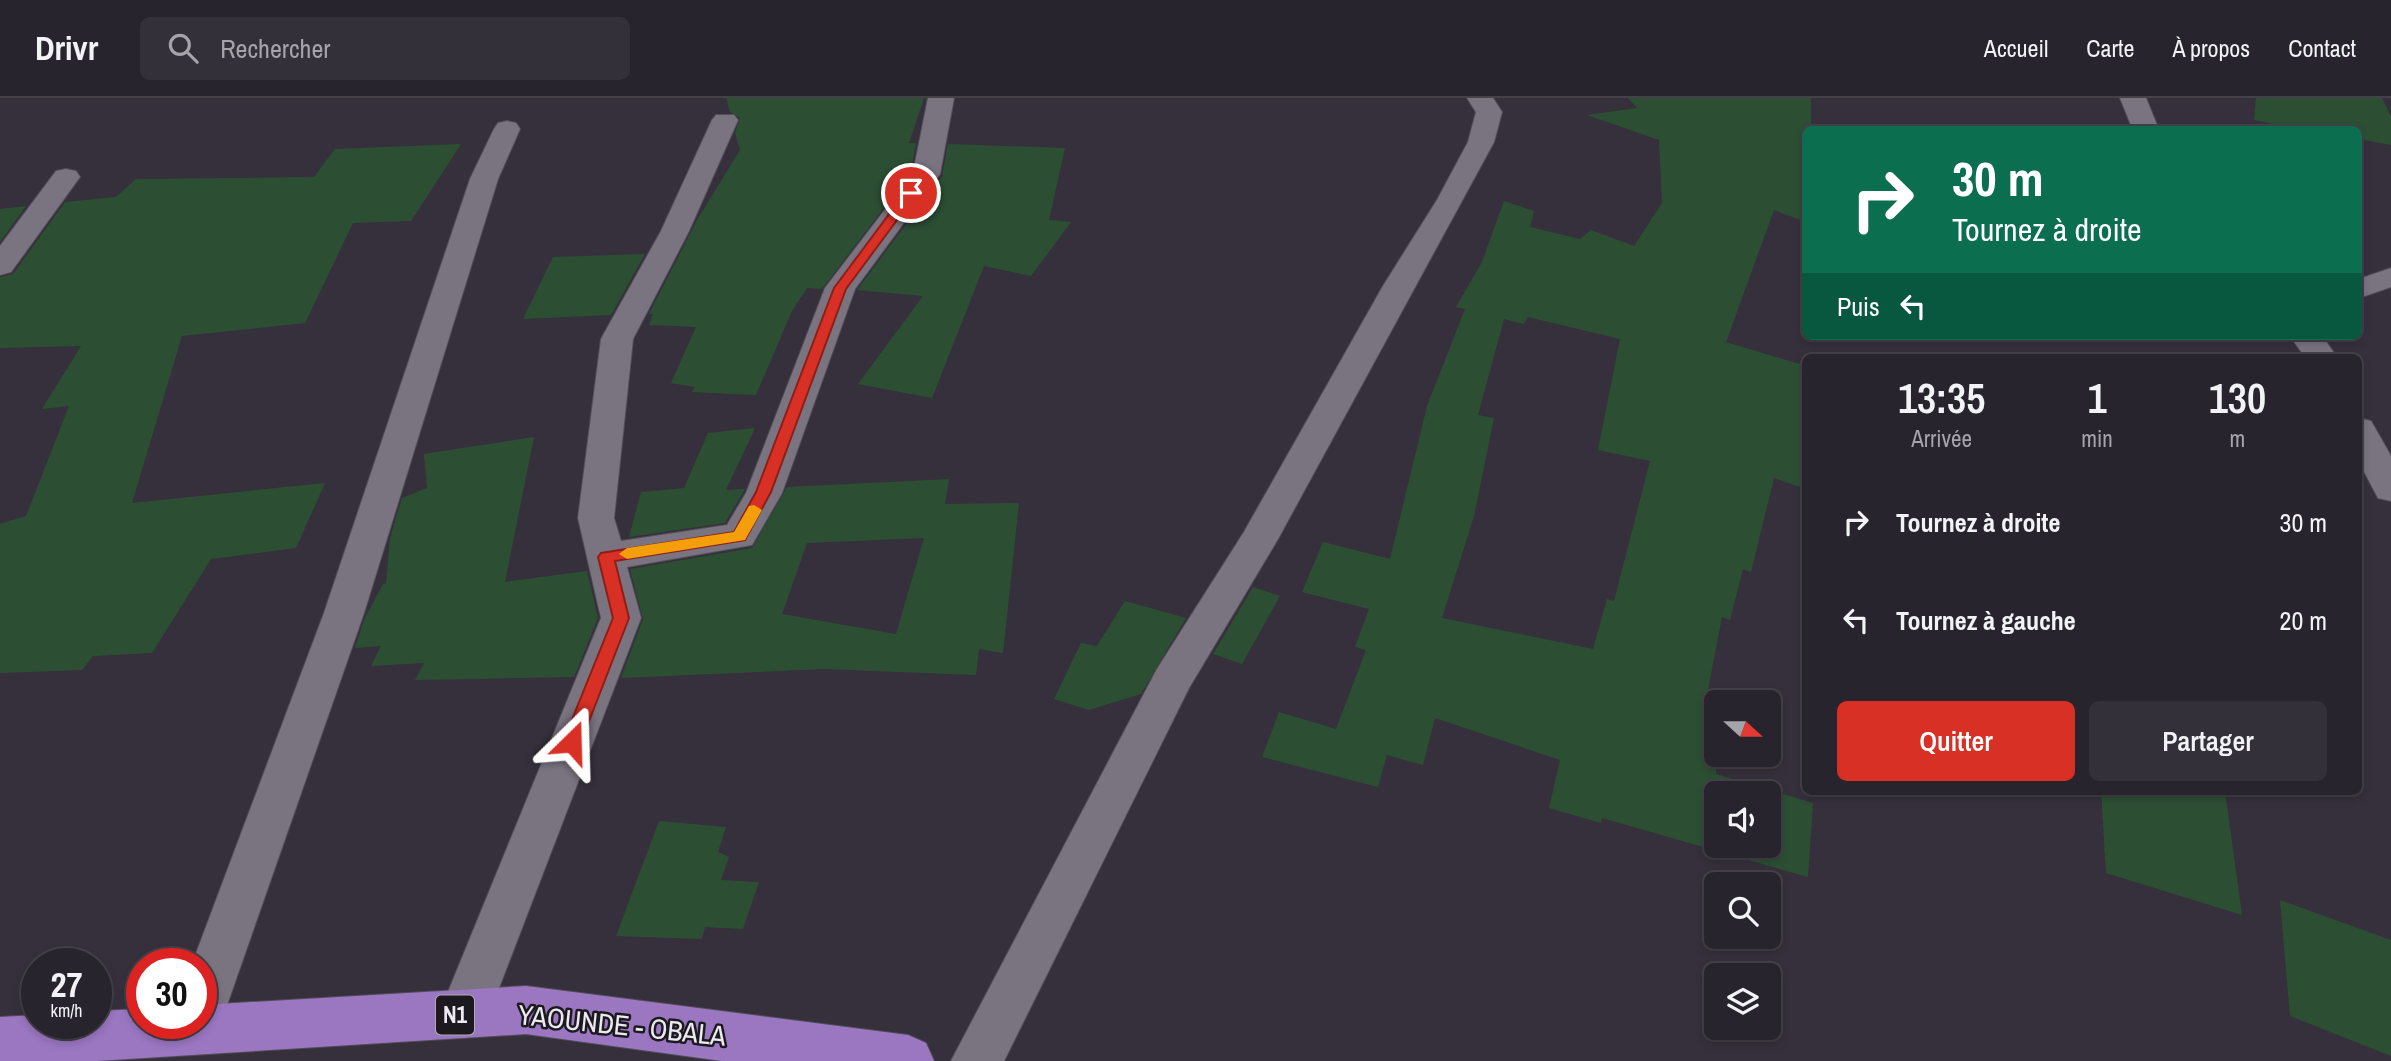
<!DOCTYPE html>
<html lang="fr">
<head>
<meta charset="utf-8">
<style>
  body { margin:0; font-family:"Archivo Narrow",sans-serif; background:#343039; color:#f1f3f6; height:100vh; display:flex; flex-direction:column; font-size:26px; white-space:nowrap }
  * { box-sizing:border-box; margin:0 }
  p { font-size:23px; color:#a5a4aa }
  .icon { flex:none; width:38px; height:38px; fill:none; stroke:currentColor; stroke-width:2; stroke-linecap:round; stroke-linejoin:round }
  .map { position:relative; flex:1; overflow:hidden }
  .panel { position:absolute; left:1802px; top:256px; width:560px; height:441px; display:flex; flex-direction:column; background:#28242d; border-radius:10px; box-shadow:0 4px 10px #0003,0 0 0 2px #444149 }
  .panel>* { flex:none }
  .hud { position:absolute; left:1802px; top:28px; width:560px; height:214px; border-radius:10px; box-shadow:0 4px 10px #0003,0 0 0 2px #444149; background:#0b6e4f; color:#fff; overflow:hidden }
  .needle { width:46px; rotate:111deg }
  .tools { position:absolute; left:1704px; top:592px; display:grid; gap:14px }
  .tools a { display:grid; place-items:center; width:77px; height:77px; border-radius:10px; background:#28242d; box-shadow:0 4px 10px #0003,0 0 0 2px #444149; font-size:35px }
  .speed { position:absolute; left:21px; top:850px; display:flex; gap:14px; font-size:35px; font-weight:700; text-align:center }
  .speed>* { display:grid; place-content:center; width:91px; height:91px; border-radius:50%; background:#28242d; box-shadow:0 4px 10px #0003,0 0 0 2px #444149; line-height:1 }
  .speed small { font-size:18px; font-weight:400 }
  .speed .limit { border:10px solid #d22; background:#fff; color:#111 }
  .pin { position:absolute; display:grid; place-items:center; width:60px; height:60px; color:#fff; margin:-30px; border:4px solid #fff; border-radius:50%; box-shadow:0 2px 7px #0007 }
  .me { position:absolute; width:77px; margin:-38px; rotate:22deg; stroke-linejoin:round; filter:drop-shadow(0 0 5px #0008) }
  .turn { display:flex; align-items:center; gap:24px; height:147px; padding:0 35px; font-size:32px }
  .turn .icon { width:91px; height:91px; stroke-width:2.5 }
  .turn b { display:block; font-size:49px; line-height:60px }
  .then { display:flex; align-items:center; height:66px; padding:0 35px; background:#0003; gap:14px; font-size:26px }
  .eta { display:flex; justify-content:space-evenly; align-items:center; height:119px; text-align:center }
  .eta b { font-size:42px; font-weight:600; line-height:49px }
  .primary-button { display:flex; gap:14px; margin-top:auto; padding:14px 35px }
  .primary-button a { flex:1; height:80px; border-radius:10px; background:#d93025; color:#fff; font-size:28px; font-weight:600; line-height:80px; text-align:center }
  .primary-button a+a { background:#343039; color:#f1f3f6 }
  ul { padding:0; list-style:none }
  li { display:flex; align-items:center; gap:21px; height:98px; padding:0 35px }
  li div { flex:1 }
  li b { display:block; font-size:26px }
  li em { font-style:normal }
  header { display:flex; align-items:center; gap:42px; box-sizing:border-box; height:98px; padding:0 35px; background:#28242d; border-bottom:2px solid #444149 }
  header strong { font-size:33px }
  nav { display:flex; gap:38px; margin-inline-start:auto; font-size:24px }
  .search { width:490px; height:63px; background:#343039; display:flex; align-items:center; gap:18px; box-sizing:border-box; padding:0 24px; border-radius:10px; color:#a5a4aa; font-size:26px }
  .map>svg:first-child { display:block }
  .building { fill:#2c4f34; fill-rule:evenodd }
  .lines { fill:none; stroke-linecap:round; stroke-linejoin:round }
  .minor-casing { stroke:#534e59; stroke-width:2 }
  .highway-casing { stroke:#534e59; stroke-width:2 }
  .minor { fill:#7a7481; fill-rule:evenodd }
  .highway { fill:#9b77c2; fill-rule:evenodd }
  .route { fill:#d93025; stroke:#8d1f18; stroke-width:2 }
  .slow { fill:#f59e0b }
  .labels { text-anchor:middle; stroke-width:5; stroke-linejoin:round; paint-order:stroke }
  .shield { fill:#1c191f; stroke:#aeabb2; stroke-width:2 }
  .shield-label { font-size:23px; font-weight:bold; fill:#ece9f1 }
  .near-street-label { font-size:28px; fill:#ece9f1; stroke:#1c191f }
</style>
</head>
<body>
<header>
<strong>Drivr</strong>
<div class="search"><svg class="icon" aria-label="search" viewBox="0 0 24 24"><circle cx="10" cy="10" r="6"/><path d="M15 15l6 6"/></svg>Rechercher</div>
<nav><a>Accueil</a><a>Carte</a><a>À propos</a><a>Contact</a></nav>
</header>
<div class="map">
<svg width="2391" height="963" viewBox="0 0 2391 963">
  <rect width="100%" height="100%" fill="#36303c"/>
  <!-- building -->
  <path class="building" d="M726 0H924L909 45H916L911 74 822 191 807 190 792 213 756 297 692 294 695 289 671 285 696 229 649 227 653 216H649L697 122 740 52 735 35 740 20 730 14Z
    M1628 0H1811V32H1806V124L1774 112 1726 244 1806 268V391L1774 380 1751 474 1743 471 1730 522 1722 519 1706 602 1717 605 1716 676 1813 705 1808 779 1602 720 1601 725 1549 710 1560 662 1435 620 1423 667 1387 657 1378 689 1262 659 1279 614 1336 631 1366 552 1355 549 1369 511 1302 494 1323 444 1390 461 1427 308 1465 211 1456 209 1482 164 1504 103 1534 113 1530 129 1580 141 1591 132 1634 148 1662 105 1659 42 1587 17 1637 10ZM1528 219 1620 241 1598 352 1650 363 1614 503 1607 501 1593 551 1442 520 1474 418 1494 320 1478 317 1504 221 1524 226ZM1717 695H1769V747H1717Z
    M2256 0H2382L2391 19V47L2359 41V32H2305L2254 22Z
    M461 46 411 123 353 125 305 225 182 238 132 405 325 385 296 450 211 461 152 555 93 558 82 572 0 575V426L26 418 69 308 42 311 81 248 0 250V179L13 176 65 104 116 99 136 81 314 79 335 51Z
    M948 46 1065 50 1049 122 1071 124 1031 178 984 168 932 300 858 286 923 198 857 192 942 78Z
    M26 108 0 144V111Z
    M645 156 611 217 523 221 553 159Z
    M755 330 726 392 745 391 725 425 629 439 641 394 684 390 708 335Z
    M534 339 505 484 587 473 598 520 574 579 415 582 424 565 371 568 381 548 355 550 364 522 383 486H386L390 440 402 400 427 390 424 356Z
    M949 381 945 406 1019 405 1003 555 979 551 976 577 824 571 621 580 643 521 630 471 752 450 787 389ZM924 440 896 536 782 516 807 445Z
    M1253 489 1280 498 1242 566 1213 556Z
    M1125 503 1186 520 1141 596 1089 612 1054 601 1081 545 1097 548Z
    M2101 693H2225L2242 817 2106 775Z
    M659 723 726 729 718 754 729 759 721 782 759 784 743 831 705 829 702 841 616 838Z
    M2280 802 2391 842V958L2290 918Z"/>
  <g class="lines">
    <!-- minor casing -->
    <g class="minor-casing">
      <path id="minor" d="M928 0H954L940 76 855 191 782 395 752 447 627 469 641 520 489 916 482 933 464 940 446 933 439 916 601 520 578 420 601 241 661 133 712 22 716 17H734L738 22 689 133 633 241 614 420 621 443 727 427 746 395 825 190 913 75Z
        M1467 0H1493L1502 14 1494 44 1278 441 1189 590 1004 963H951L1157 571 1244 434 1383 188 1437 102 1468 44 1476 14Z
        M2120 0H2146L2159 32H2133Z
        M507 23 516 25 520 31 498 81 364 515 226 910 219 927 201 934 183 926H201V866H192L324 515 470 81 494 31 498 25Z
        M66 71 76 73 80 79 11 174 0 177V148L56 73Z
        M2391 170V189L2359 200V181Z
        M2290 238H2322L2337 259H2305Z
        M2359 320 2371 323 2391 358V403L2378 400 2359 364Z"/>
    </g>
    <!-- highway casing -->
    <g class="highway-casing">
      <path id="highway" d="M526 888 908 937 926 945 934 963H722L526 936 96 963H0V919L37 917V926H96V913L142 911V926H201V907Z"/>
    </g>
    <!-- minor -->
    <use href="#minor" class="minor"/>
    <!-- highway -->
    <use href="#highway" class="highway"/>
  </g>
  <!-- route -->
  <path class="route" d="M907 92 917 95 846 191 771 394 745 442 615 463 629 520 581 644 572 651 566 649 563 644 613 520 598 459 601 455 734 434 756 394 834 190Z"/>
  <!-- slow -->
  <path class="slow" d="M754 407 762 412 745 442 627 461 619 456 627 450 734 434 749 408Z"/>
  <g class="labels">
    <!-- shield labels -->
    <rect class="shield" x="436" y="897.5" width="38" height="39" rx="5"/>
    <g class="shield-label">
      <text x="455" y="925">N1</text>
    </g>
    <!-- near-street labels -->
    <g class="near-street-label">
      <text transform="translate(622 927) rotate(6)" y="10">YAOUNDE - OBALA</text>
    </g>
  </g>
</svg>
<div class="tools">
<a><svg class="needle" viewBox="-14 -14 28 28"><path d="M0-13l5 13h-10z" fill="#e53935"/><path d="M0 13l5-13h-10z" fill="#a5a4aa"/></svg></a>
<a><svg class="icon" aria-label="sound" viewBox="0 0 24 24"><path d="M4 9h4l5-4v14l-5-4H4zM17 9q2 3 0 6"/></svg></a>
<a><svg class="icon" aria-label="search" viewBox="0 0 24 24"><circle cx="10" cy="10" r="6"/><path d="M15 15l6 6"/></svg></a>
<a><svg class="icon" aria-label="layers" viewBox="0 0 24 24"><path d="M12 4l9 5-9 5-9-5zM3 14l9 5 9-5"/></svg></a>
</div>
<div class="speed"><div>27<small>km/h</small></div><div class="limit">30</div></div>
<div class="pin" style="left:911px;top:95px;background:#d93025"><svg class="icon" aria-label="arrive" viewBox="0 0 24 24"><path d="M6 21V4h12l-3 4 3 4H6"/></svg></div>
<svg class="me" style="left:572px;top:644px" viewBox="-20 -20 40 40"><path d="M0-17L14 15 0 8-14 15z" fill="#d93025" stroke="#fff" stroke-width="4"/></svg>
<div class="hud">
<div class="turn"><svg class="icon" aria-label="right" viewBox="0 0 24 24"><path d="M7 20v-9h11M14 6l5 5-5 5"/></svg><div><b>30 m</b>Tournez à droite</div></div>
<div class="then">Puis<svg class="icon" aria-label="left" viewBox="0 0 24 24"><path d="M17 20v-9H6M10 6l-5 5 5 5"/></svg></div>
</div>
<section class="panel">
<div class="eta">
<div><b>13:35</b><p>Arrivée</p></div>
<div><b>1</b><p>min</p></div>
<div><b>130</b><p>m</p></div>
</div>
<ul>
<li><svg class="icon" aria-label="right" viewBox="0 0 24 24"><path d="M7 20v-9h11M14 6l5 5-5 5"/></svg><div><b>Tournez à droite</b></div><em>30 m</em></li>
<li><svg class="icon" aria-label="left" viewBox="0 0 24 24"><path d="M17 20v-9H6M10 6l-5 5 5 5"/></svg><div><b>Tournez à gauche</b></div><em>20 m</em></li>
</ul>
<div class="primary-button"><a>Quitter</a><a>Partager</a></div>
</section>
</div>
</body>
</html>
